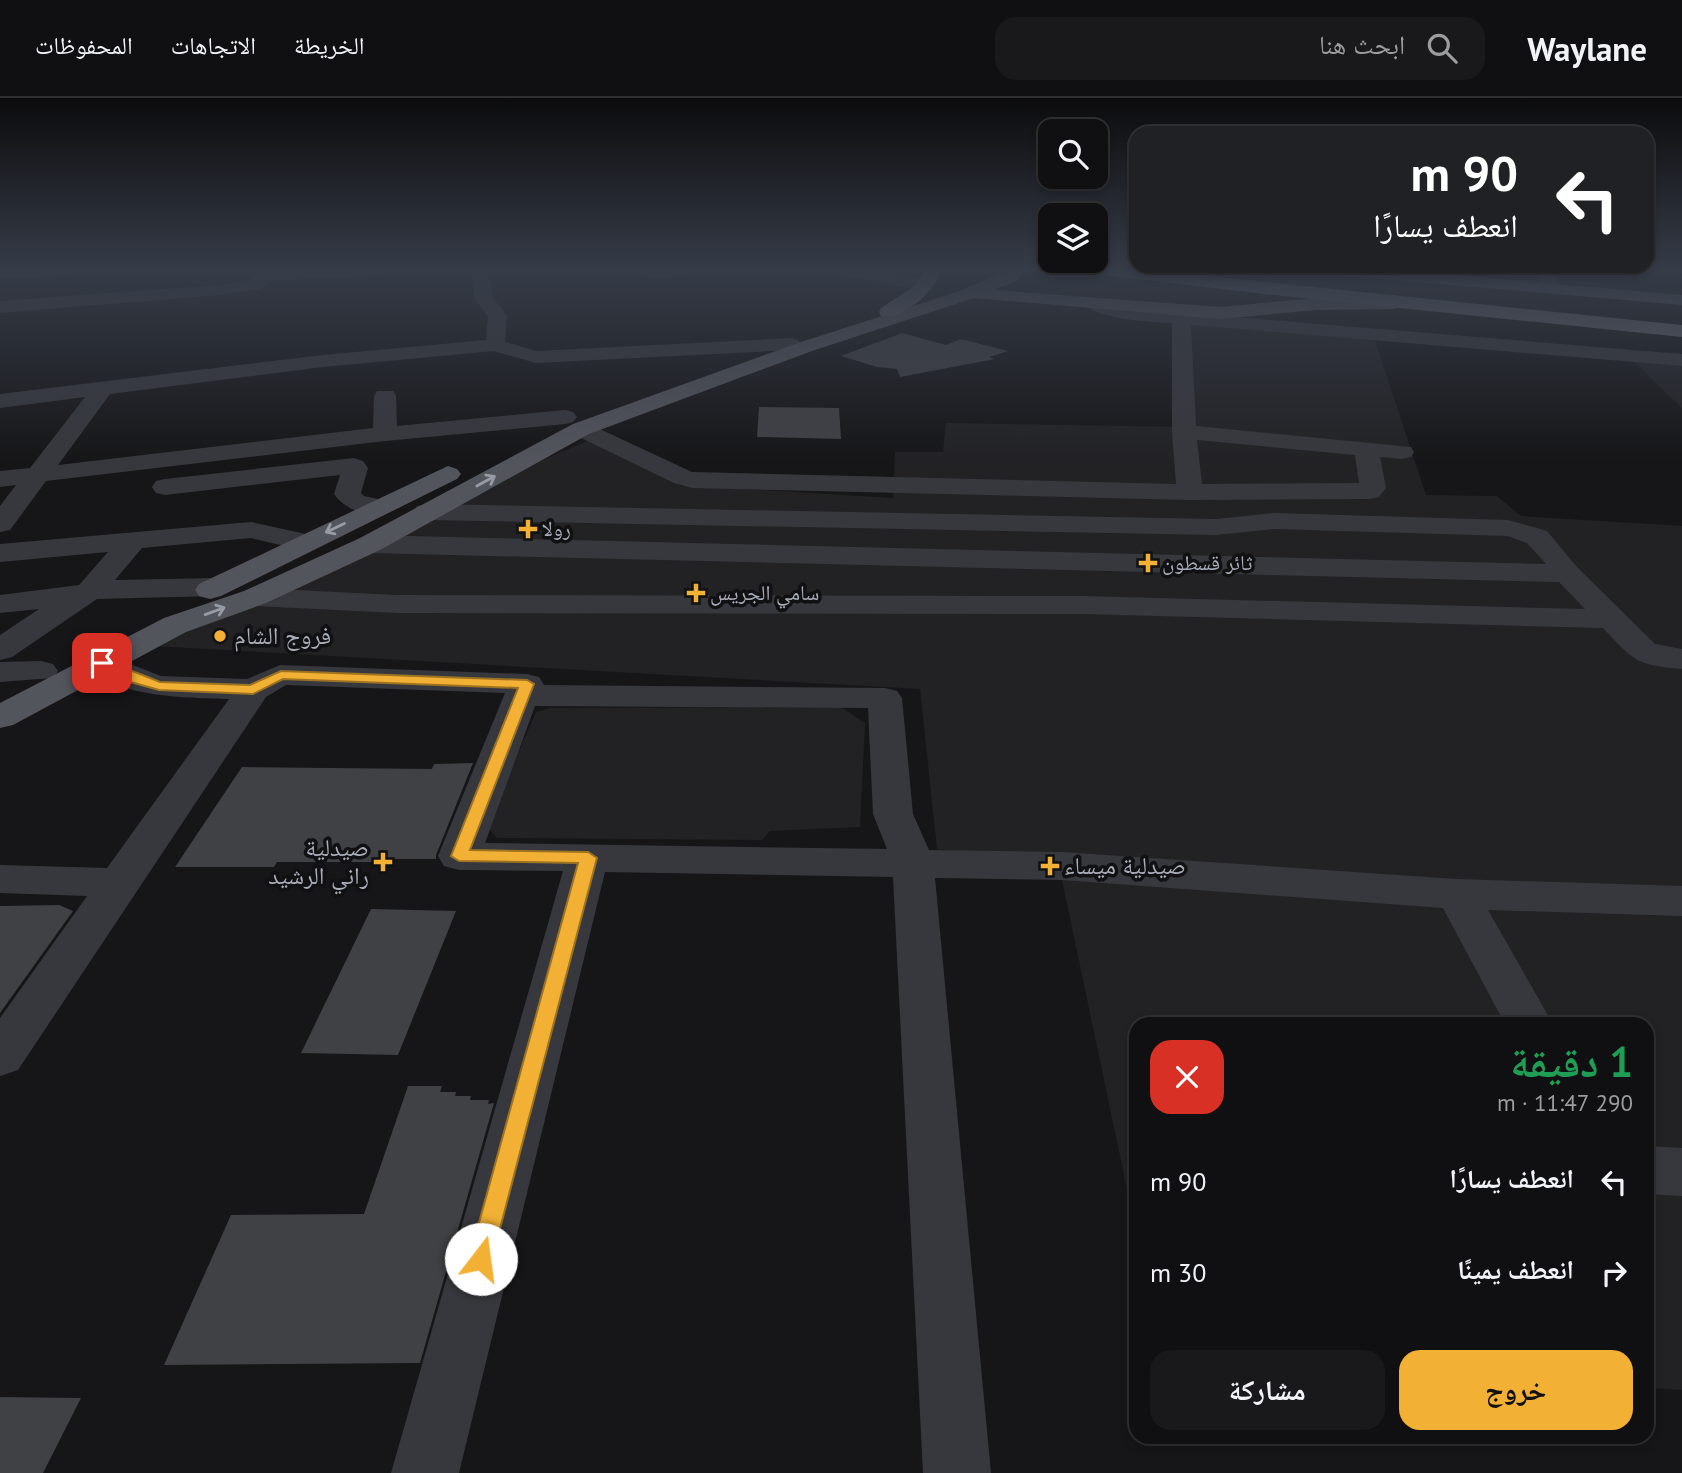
<!DOCTYPE html>
<html lang="ar">
<head>
<meta charset="utf-8">
<style>
  body { margin:0; font-family:"PT Sans","Noto Naskh Arabic",sans-serif; background:#19191b; color:#f1f3f6; direction:rtl; height:100vh; display:flex; flex-direction:column; font-size:26px; white-space:nowrap }
  * { box-sizing:border-box; margin:0 }
  p { font-size:23px; color:#9c9d9f }
  .icon { flex:none; width:38px; height:38px; fill:none; stroke:currentColor; stroke-width:2; stroke-linecap:round; stroke-linejoin:round }
  .map { position:relative; flex:1; overflow:hidden; direction:ltr }
  .drawer { position:absolute; left:1129px; top:919px; width:525px; height:427px; display:flex; flex-direction:column; background:#101012; border-radius:21px; box-shadow:0 4px 10px #0003,0 0 0 2px #303032; direction:rtl }
  .drawer>* { flex:none }
  .banner { position:absolute; left:1129px; top:28px; width:525px; height:147px; border-radius:21px; box-shadow:0 4px 10px #0003,0 0 0 2px #303032; direction:rtl; background:#202124; color:#fff; overflow:hidden }
  .tools { position:absolute; left:1038px; top:21px; display:grid; gap:14px }
  .tools a { display:grid; place-items:center; width:70px; height:70px; border-radius:14px; background:#101012; box-shadow:0 4px 10px #0003,0 0 0 2px #303032; font-size:35px }
  .pin { position:absolute; display:grid; place-items:center; width:60px; height:60px; color:#fff; margin:-30px; border-radius:14px; box-shadow:0 4px 10px #0006 }
  .me { position:absolute; width:77px; margin:-38px; rotate:15deg; stroke-linejoin:round; filter:drop-shadow(0 0 5px #0008) }
  .turn { display:flex; align-items:center; gap:24px; height:147px; padding:0 21px; font-size:32px }
  .turn .icon { width:91px; height:91px; stroke-width:2.5 }
  .turn b { display:block; font-size:49px; line-height:60px }
  .round { display:grid; place-items:center; flex:none; width:74px; height:74px; border-radius:21px; background:#19191b }
  .head { display:flex; align-items:center; justify-content:space-between; height:119px; padding:0 21px }
  h1 { font-size:42px; font-weight:700; line-height:52px; color:#1e9e55 }
  .primary-button { display:flex; gap:14px; margin-top:auto; padding:14px 21px }
  .primary-button a { flex:1; height:80px; border-radius:21px; background:#f2b134; color:#111; font-size:28px; font-weight:700; line-height:80px; text-align:center }
  .primary-button a+a { background:#19191b; color:#f1f3f6 }
  ul { padding:0; list-style:none }
  li { display:flex; align-items:center; gap:21px; height:91px; padding:0 21px }
  li div { flex:1 }
  li b { display:block; font-size:26px }
  li em { font-style:normal }
  header { display:flex; align-items:center; gap:42px; box-sizing:border-box; height:98px; padding:0 35px; background:#101012; border-bottom:2px solid #303032 }
  header strong { font-size:33px }
  nav { display:flex; gap:38px; margin-inline-start:auto; font-size:24px }
  .search { width:490px; height:63px; background:#19191b; display:flex; align-items:center; gap:18px; box-sizing:border-box; padding:0 24px; border-radius:21px; color:#9c9d9f; font-size:26px }
  .map>svg:first-child { display:block }
  .built { fill:#222225 }
  .building { fill:#404145 }
  .lines { fill:none; stroke-linecap:round; stroke-linejoin:round }
  .minor { fill:#37383d; fill-rule:evenodd }
  .major { fill:#53555c; fill-rule:evenodd }
  .highway { fill:#63666e; fill-rule:evenodd }
  .oneway { stroke:#979ba6 }
  .route { fill:#f2b134; stroke:#9d7322; stroke-width:2 }
  .poi-dot { fill:#f2b134; stroke:#111113; stroke-width:2.5 }
  .labels { text-anchor:middle; stroke-width:7; stroke-linejoin:round; paint-order:stroke }
  .far-poi-label { font-size:21px; fill:#a8adb8; stroke:#111113; text-anchor:start }
  .poi-label { font-size:24px; fill:#a8adb8; stroke:#111113; text-anchor:start }
</style>
</head>
<body>
<header>
<strong>Waylane</strong>
<div class="search"><svg class="icon" aria-label="search" viewBox="0 0 24 24"><circle cx="10" cy="10" r="6"/><path d="M15 15l6 6"/></svg>ابحث هنا</div>
<nav><a>الخريطة</a><a>الاتجاهات</a><a>المحفوظات</a></nav>
</header>
<div class="map">
<svg width="1682" height="1375" viewBox="0 0 1682 1375">
  <rect width="100%" height="100%" fill="#161618"/>
  <!-- built -->
  <path class="built" d="M1179 221 1373 237 1426 397 1497 398 1521 418 1682 428V1292L1647 1290V926H1136V1134L1058 763 937 751 920 591 152 548 549 359 590 342 680 387 893 400 895 354H943L946 325 1188 329Z
    M1629 259 1682 262V310Z
    M841 609 865 625 860 729 770 733 762 742 497 740 486 728 536 614 550 610Z"/>
  <!-- building -->
  <path class="building" d="M902 235 946 247 961 241 1008 253 989 259 995 261 900 279 897 271 877 269 841 258Z
    M759 309 839 310 841 341 757 339Z
    M473 665 436 757V761H379L377 764H277L274 769H175L242 669 432 671 434 666Z
    M59 807 73 813 0 915V808Z
    M371 811 456 813 398 957 301 955Z
    M408 988H442L440 994H456L455 998H471L470 1002H489L488 1006 494 1005 420 1265 164 1267 231 1117 364 1116Z
    M0 1299 81 1300 43 1375H0Z"/>
  <g class="lines">
    <!-- minor -->
    <path class="minor" d="M0 172H75L67 177 0 181Z
      M259 172H387L379 177 271 183 260 191 220 197 0 215V203L220 187 249 182 258 176Z
      M469 172H487L493 200 507 218 505 244 537 253 791 240 798 242 801 246 798 250 791 252 536 265 494 253 323 269 110 296 58 367 373 330 374 298 377 293H393L396 298 397 328 565 312 573 314 577 319 573 324 565 326 385 343 46 383 10 432 0 434V408L16 387 0 389V373L30 370 85 299 0 310V296L323 257 486 242 488 219 474 200 472 177Z
      M649 172H688L686 176 653 181 644 176Z
      M831 172C851 172 923 175 935 188L926 193 839 177Z
      M1533 172H1549L1563 192 1560 196H1548Z
      M1090 199 1119 208 1150 212 1682 256V268L1191 227 1196 328 1411 349 1414 354 1411 359 1402 361 1380 359 1386 390 1379 399 1370 401 1190 402 692 390 674 385 573 336 569 331 573 326H589L692 374 1176 386 1172 334V225C1149 224 1095 221 1081 204ZM1197 342 1355 357 1359 385 1202 386Z
      M354 360 363 363 368 370 361 395 364 398 387 403 390 409 387 415C367 419 345 412 334 396L340 377 165 397 156 395 152 389 156 383 165 381Z
      M427 406 1216 421 1275 415 1508 422 1547 433 1577 469 1655 546 1682 551V571C1636 567 1634 563 1603 530L1082 516 397 515 255 508 244 505 240 499 244 493 255 490 397 497 1082 498 1585 511 1559 484 370 455 360 452 356 446 360 440 370 437 1546 466 1527 445 1508 438 1275 431 1216 437 427 422 417 420 413 414 417 408Z
      M251 424 315 438 319 444 315 450 305 453 251 440 142 450 115 482 216 480 227 483 231 489 227 495 216 498 97 501 12 559 0 562V537L39 511 0 515V497L79 487 108 454 0 464V446Z
      M102 555 161 578 247 581 280 567 527 576 539 579 544 587 885 590 897 593 902 600 913 716 929 752 1062 754 1457 781 1682 788V818L1488 812 1553 926H1505L1443 810 1062 782 935 780 991 1375H923L893 779 605 774 459 1375H391L563 773 459 772 444 768 438 758 505 595 286 587 266 599 18 972 0 978V920L87 798 0 795V767L107 770 229 601C190 600 110 600 85 565L90 558ZM535 608 868 610 873 716 887 751 485 745Z
      M41 563 53 566 58 573 53 580 0 584V564Z
      M1647 1048 1682 1050V1098L1647 1096Z"/>
    <!-- major -->
    <path class="major" d="M1008 172H1026L1016 183 994 192 1220 209 1316 200 1394 199 1403 205 1394 211 1316 212 1220 221 974 200 812 253 589 336 380 452 266 505 186 534 13 627 0 630V605L164 520 244 493 360 440 573 326 798 245 960 193Z
      M1330 172H1396L1682 197V207L1338 177Z
      M448 368 457 371 461 376 457 381 221 498 210 501 199 498 195 492 199 486Z"/>
    <!-- highway -->
    <path class="highway" d="M925 172H941C937 192 902 223 881 218L879 214 881 210 916 187Z
      M1098 172H1148L1682 227V239L1273 197 1106 177Z"/>
  </g>
  <!-- one-way arrows -->
  <defs><path id="oneway-shaft" d="M-6 0H5M1.5-3L5.5 0L1.5 3" fill="none" stroke-width="1.6" stroke-linecap="round" stroke-linejoin="round" transform="scale(1.75)"/></defs>
  <g class="oneway">
    <use href="#oneway-shaft" transform="translate(486 383) rotate(-29)"/>
    <use href="#oneway-shaft" transform="translate(335 430) rotate(154)"/>
    <use href="#oneway-shaft" transform="translate(215 513) rotate(-20)"/>
  </g>
  <!-- sky -->
  <linearGradient id="sky" x2="0" y2="1"><stop stop-color="#0c0c0d"/><stop offset="0.47" stop-color="#363c48"/><stop offset="1" stop-color="#363c48" stop-opacity="0"/></linearGradient>
  <rect width="1682" height="364" fill="url(#sky)"/>
  <!-- route -->
  <path class="route" d="M102 561 160 584 250 587 281 573 527 582 534 586 470 752 588 754 597 760 490 1169 481 1172 473 1169 469 1161 578 765 459 763 451 758 518 590 283 581 253 596 159 592 127 583 97 568 95 565Z"/>
  <!-- markers -->
  <g class="poi-dot">
    <path d="M524.5 420.5h7v7h7v7h-7v7h-7v-7h-7v-7h7z"/>
    <path d="M1144.5 454.5h7v7h7v7h-7v7h-7v-7h-7v-7h7z"/>
    <path d="M692.5 484.5h7v7h7v7h-7v7h-7v-7h-7v-7h7z"/>
    <circle cx="220" cy="538" r="7"/>
    <path d="M379.5 753.5h7v7h7v7h-7v7h-7v-7h-7v-7h7z"/>
    <path d="M1046.5 757.5h7v7h7v7h-7v7h-7v-7h-7v-7h7z"/>
  </g>
  <g class="labels">
    <!-- far-poi labels -->
    <g class="far-poi-label">
      <text x="542" y="438">رولا</text>
      <text x="1162" y="472">ثائر قسطون</text>
      <text x="710" y="502">سامي الجريس</text>
    </g>
    <!-- poi labels -->
    <g class="poi-label">
      <text x="234" y="546">فروج الشام</text>
      <text x="369" y="758" text-anchor="end">صيدلية<tspan x="369" dy="28">راني الرشيد</tspan></text>
      <text x="1064" y="776">صيدلية ميساء</text>
    </g>
  </g>
</svg>
<div class="tools">
<a><svg class="icon" aria-label="search" viewBox="0 0 24 24"><circle cx="10" cy="10" r="6"/><path d="M15 15l6 6"/></svg></a>
<a><svg class="icon" aria-label="layers" viewBox="0 0 24 24"><path d="M12 4l9 5-9 5-9-5zM3 14l9 5 9-5"/></svg></a>
</div>
<div class="pin" style="left:102px;top:565px;background:#d93025"><svg class="icon" aria-label="arrive" viewBox="0 0 24 24"><path d="M6 21V4h12l-3 4 3 4H6"/></svg></div>
<svg class="me" style="left:481px;top:1161px" viewBox="-20 -20 40 40"><circle r="19" fill="#fff"/><path d="M0-13L10 11 0 6-10 11z" fill="#f2b134"/></svg>
<div class="banner">
<div class="turn"><svg class="icon" aria-label="left" viewBox="0 0 24 24"><path d="M17 20v-9H6M10 6l-5 5 5 5"/></svg><div><b>90 m</b>انعطف يسارًا</div></div>
</div>
<section class="drawer">
<div class="head"><div><h1>1 دقيقة</h1><p>290 m · 11:47</p></div><a class="round" style="background:#d93025;color:#fff"><svg class="icon" aria-label="close" viewBox="0 0 24 24"><path d="M6 6l12 12M18 6L6 18"/></svg></a></div>
<ul>
<li><svg class="icon" aria-label="left" viewBox="0 0 24 24"><path d="M17 20v-9H6M10 6l-5 5 5 5"/></svg><div><b>انعطف يسارًا</b></div><em>90 m</em></li>
<li><svg class="icon" aria-label="right" viewBox="0 0 24 24"><path d="M7 20v-9h11M14 6l5 5-5 5"/></svg><div><b>انعطف يمينًا</b></div><em>30 m</em></li>
</ul>
<div class="primary-button"><a>خروج</a><a>مشاركة</a></div>
</section>
</div>
</body>
</html>
